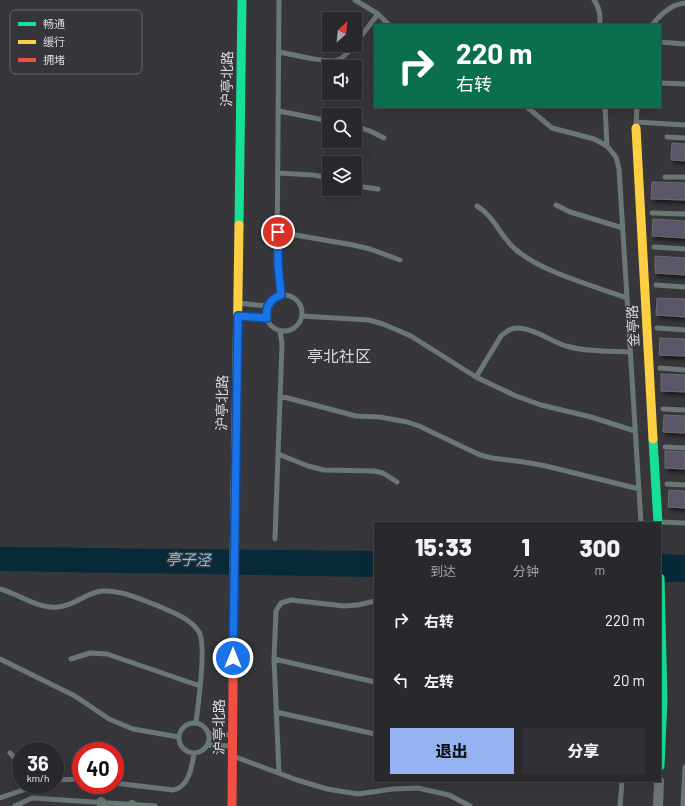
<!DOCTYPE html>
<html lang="zh">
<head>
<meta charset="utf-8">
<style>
  body { margin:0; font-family:Barlow,"Noto Sans SC",sans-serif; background:#313034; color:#f1f3f6; height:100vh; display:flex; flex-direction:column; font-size:15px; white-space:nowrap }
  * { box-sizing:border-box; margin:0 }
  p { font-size:13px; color:#a5a6a9 }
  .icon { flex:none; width:22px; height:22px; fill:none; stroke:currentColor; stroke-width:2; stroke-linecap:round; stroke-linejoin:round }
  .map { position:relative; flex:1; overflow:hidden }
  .details { position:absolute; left:374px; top:522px; width:287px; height:260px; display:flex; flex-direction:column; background:#29282c; border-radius:0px; box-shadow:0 4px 16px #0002,0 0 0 1px #454448 }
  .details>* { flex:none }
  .top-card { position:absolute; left:374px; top:24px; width:287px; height:84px; border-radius:0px; box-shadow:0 4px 16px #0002,0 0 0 1px #454448; background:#0b6e4f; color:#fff; overflow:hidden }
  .needle { width:26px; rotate:27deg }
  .controls { position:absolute; left:322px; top:12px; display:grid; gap:8px }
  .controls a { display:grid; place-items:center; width:40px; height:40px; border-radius:0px; background:#29282c; box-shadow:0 4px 16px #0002,0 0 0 1px #454448; font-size:20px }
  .speed { position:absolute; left:12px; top:742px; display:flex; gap:8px; font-size:20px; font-weight:700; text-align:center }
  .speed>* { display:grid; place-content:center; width:52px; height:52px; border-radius:50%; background:#29282c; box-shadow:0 4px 16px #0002,0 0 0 1px #454448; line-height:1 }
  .speed small { font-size:10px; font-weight:400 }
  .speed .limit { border:6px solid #d22; background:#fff; color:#111 }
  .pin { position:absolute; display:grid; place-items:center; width:34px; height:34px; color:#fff; margin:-17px; border:2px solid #fff; border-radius:50%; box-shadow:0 1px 4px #0007 }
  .me { position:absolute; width:44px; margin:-22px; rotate:0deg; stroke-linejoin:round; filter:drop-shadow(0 0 3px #0008) }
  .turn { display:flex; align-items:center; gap:14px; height:84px; padding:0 16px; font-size:18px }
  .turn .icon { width:52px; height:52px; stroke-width:2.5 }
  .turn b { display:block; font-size:28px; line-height:34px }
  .eta { display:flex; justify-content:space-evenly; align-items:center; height:68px; text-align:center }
  .eta b { font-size:24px; font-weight:800; line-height:28px }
  .primary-button { display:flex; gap:8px; margin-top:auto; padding:8px 16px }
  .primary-button a { flex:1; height:46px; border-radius:0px; background:#95b2f1; color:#111; font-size:16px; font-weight:800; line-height:46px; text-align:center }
  .primary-button a+a { background:#313034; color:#f1f3f6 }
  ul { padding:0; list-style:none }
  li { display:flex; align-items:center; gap:12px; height:60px; padding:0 16px }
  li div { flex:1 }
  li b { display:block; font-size:15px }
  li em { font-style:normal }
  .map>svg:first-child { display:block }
  .water { fill:#082938 }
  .building { fill:#5a5567; stroke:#6b6a6d; filter:url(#shadow) }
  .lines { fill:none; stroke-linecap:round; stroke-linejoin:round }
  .lane { stroke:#697775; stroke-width:5 }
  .street { stroke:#697775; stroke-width:10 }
  .fast { stroke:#16e098; stroke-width:9 }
  .slow { stroke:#ffcf43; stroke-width:9 }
  .jam { stroke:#f24e42; stroke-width:9 }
  .route-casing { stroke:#114b97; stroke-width:10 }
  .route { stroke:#1a73e8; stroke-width:7 }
  .labels { text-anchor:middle; stroke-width:3; stroke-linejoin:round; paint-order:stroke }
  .street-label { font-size:14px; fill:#dadadd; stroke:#36353b }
  .water-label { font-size:15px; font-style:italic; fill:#7dc9f0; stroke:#36353b }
  .quarter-label { font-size:16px; fill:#dadadd; stroke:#36353b }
  .key { fill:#36353b; stroke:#67676c; stroke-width:1 }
  .key-label { font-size:11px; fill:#dadadd }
</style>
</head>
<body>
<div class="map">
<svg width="685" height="806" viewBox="0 0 685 806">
  <defs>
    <filter id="shadow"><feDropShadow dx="3" dy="3" stdDeviation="2" flood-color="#0009"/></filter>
  </defs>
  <rect width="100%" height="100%" fill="#37363a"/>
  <!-- water -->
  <path class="water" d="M0 547 375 551V577L0 571Z
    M660 554 685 555V582H660Z"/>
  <!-- building -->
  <path class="building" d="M672 143 685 144V161L671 160Z
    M652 182 685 183V200L651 199Z
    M653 219 685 221V238L652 236Z
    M655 256 685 258V275L655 273Z
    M657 298 685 299V317L656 315Z
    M660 338 685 339V356L659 355Z
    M661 374 685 375V392L661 391Z
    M664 415 685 416V433L663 432Z
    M665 451 685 452V469L665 468Z
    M669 490 685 491V508L668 507Z"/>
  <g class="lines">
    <!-- lane -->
    <path class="lane" d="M279 0 277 264 281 295
      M355 0 378 14 389 25
      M594 0C600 7 600 16 600 25
      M652 25C660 15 672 4 685 3
      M660 42 685 44
      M355 44 378 14
      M279 52C290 54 330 64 338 60 345 57 349 51 354 45
      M660 83 685 84
      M527 107 552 128 594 139 607 146 616 157 619 169 641 523
      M605 107 607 146
      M279 111 329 121
      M636 122 685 125
      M636 125 637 107
      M355 126 370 131 384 138
      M667 137 685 138
      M278 173 313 175 329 178
      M665 177H685
      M355 186 378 189
      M556 205 570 212 623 228
      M477 206C494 216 500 236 515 249 541 272 594 286 627 298
      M652 213 685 214
      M278 232 353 245 370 249 400 260
      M654 247 685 249
      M656 285 685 287
      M266 313a18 18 0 1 1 36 0a18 18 0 1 1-36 0Z
      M238 303 267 306
      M239 316 267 319
      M302 316 369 320 383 324 411 336 476 377 516 396 541 405 591 417 635 431
      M657 328 685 330
      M660 368 685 370
      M476 377 501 336C506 332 510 328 517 328 533 328 551 341 566 346 587 352 609 351 630 352
      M280 396 356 416 380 417 407 422 419 426 480 455 492 458 524 462 546 466 639 489
      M663 409 685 410
      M665 447 685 448
      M278 454 308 466 324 470 374 471 383 473 397 482
      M667 484 685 485
      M659 522 685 523
      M275 539 282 344 280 331
      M0 589C19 594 37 609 58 607 75 606 86 592 103 591 122 590 139 599 156 605 171 612 189 617 199 632 207 644 198 706 196 722
      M0 659 75 696 109 719 133 729 179 737
      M71 659 90 653 107 654 200 686
      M274 659 375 682
      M276 712 375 734
      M179 738a15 15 0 1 1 30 0a15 15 0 1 1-30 0Z
      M209 734 232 735
      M208 745 231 746
      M10 753 21 765
      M233 756 297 780 327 789 358 794 393 789 418 788 449 795 470 806
      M279 773 274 659 276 611 281 603 291 600 344 606 358 605 375 601
      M55 780 81 779
      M115 783 173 790C189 787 192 767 194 753
      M0 798 38 785
      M15 806 32 798 155 806
      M620 806 622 781
      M683 806 685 767"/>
    <!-- street -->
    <path class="street" d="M101 802 104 806
      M132 806V805
      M658 806 659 781"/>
    <!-- fast -->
    <path class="fast" d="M239 225 242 0
      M653 439 658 523
      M660 578 663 699 660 766"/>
    <!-- slow -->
    <path class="slow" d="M636 128 653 439
      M234 568 239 225"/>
    <!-- jam -->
    <path class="jam" d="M232 806 234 568"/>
  </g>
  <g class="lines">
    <!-- route casing -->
    <g class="route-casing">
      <path id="route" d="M233 658 238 316 267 318C265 307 270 299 281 295L278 264V232"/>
    </g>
    <!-- route -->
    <use href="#route" class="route"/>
  </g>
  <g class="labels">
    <!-- street labels -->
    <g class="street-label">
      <text transform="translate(227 79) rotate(-89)" y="5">沪亭北路</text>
      <text transform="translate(633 326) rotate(-93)" y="5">金亭路</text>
      <text transform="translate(222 403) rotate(-89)" y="5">沪亭北路</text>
      <text transform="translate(219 727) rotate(-90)" y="5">沪亭北路</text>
    </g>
    <!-- water labels -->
    <g class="water-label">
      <text transform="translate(188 560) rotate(1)" y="5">亭子泾</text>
    </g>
    <!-- quarter labels -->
    <g class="quarter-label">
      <text x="339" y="362">亭北社区</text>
    </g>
  </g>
  <!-- legend -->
  <rect x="10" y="10" width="132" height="64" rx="6" class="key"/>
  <rect x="18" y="22" width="18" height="4" fill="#16e098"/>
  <rect x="18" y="40" width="18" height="4" fill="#ffcf43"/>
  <rect x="18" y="58" width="18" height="4" fill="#f24e42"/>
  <g class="key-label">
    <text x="43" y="28">畅通</text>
    <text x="43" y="46">缓行</text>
    <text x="43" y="64">拥堵</text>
  </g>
</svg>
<div class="controls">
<a><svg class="needle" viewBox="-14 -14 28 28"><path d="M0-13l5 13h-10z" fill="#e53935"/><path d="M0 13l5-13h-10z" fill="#a5a6a9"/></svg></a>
<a><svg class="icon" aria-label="sound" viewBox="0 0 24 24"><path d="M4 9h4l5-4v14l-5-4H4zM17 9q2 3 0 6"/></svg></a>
<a><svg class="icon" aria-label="search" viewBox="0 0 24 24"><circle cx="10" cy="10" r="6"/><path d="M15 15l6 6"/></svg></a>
<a><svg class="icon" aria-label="layers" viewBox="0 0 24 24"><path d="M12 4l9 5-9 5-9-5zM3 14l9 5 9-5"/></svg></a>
</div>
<div class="speed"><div>36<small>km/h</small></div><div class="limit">40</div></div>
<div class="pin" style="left:278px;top:232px;background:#d93025"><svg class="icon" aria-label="arrive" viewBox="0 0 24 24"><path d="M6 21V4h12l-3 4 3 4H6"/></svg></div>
<svg class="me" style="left:233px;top:658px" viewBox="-20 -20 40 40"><circle r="17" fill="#1a73e8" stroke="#fff" stroke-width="3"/><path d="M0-11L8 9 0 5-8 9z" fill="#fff"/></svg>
<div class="top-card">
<div class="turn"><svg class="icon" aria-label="right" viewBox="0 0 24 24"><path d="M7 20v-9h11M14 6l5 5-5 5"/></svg><div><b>220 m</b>右转</div></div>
</div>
<section class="details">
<div class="eta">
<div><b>15:33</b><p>到达</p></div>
<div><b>1</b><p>分钟</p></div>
<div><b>300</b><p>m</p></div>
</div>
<ul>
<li><svg class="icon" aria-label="right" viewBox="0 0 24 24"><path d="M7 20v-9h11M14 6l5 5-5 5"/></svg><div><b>右转</b></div><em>220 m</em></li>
<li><svg class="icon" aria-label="left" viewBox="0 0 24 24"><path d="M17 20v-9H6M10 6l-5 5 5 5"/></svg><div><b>左转</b></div><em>20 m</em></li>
</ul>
<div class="primary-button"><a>退出</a><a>分享</a></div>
</section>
</div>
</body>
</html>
